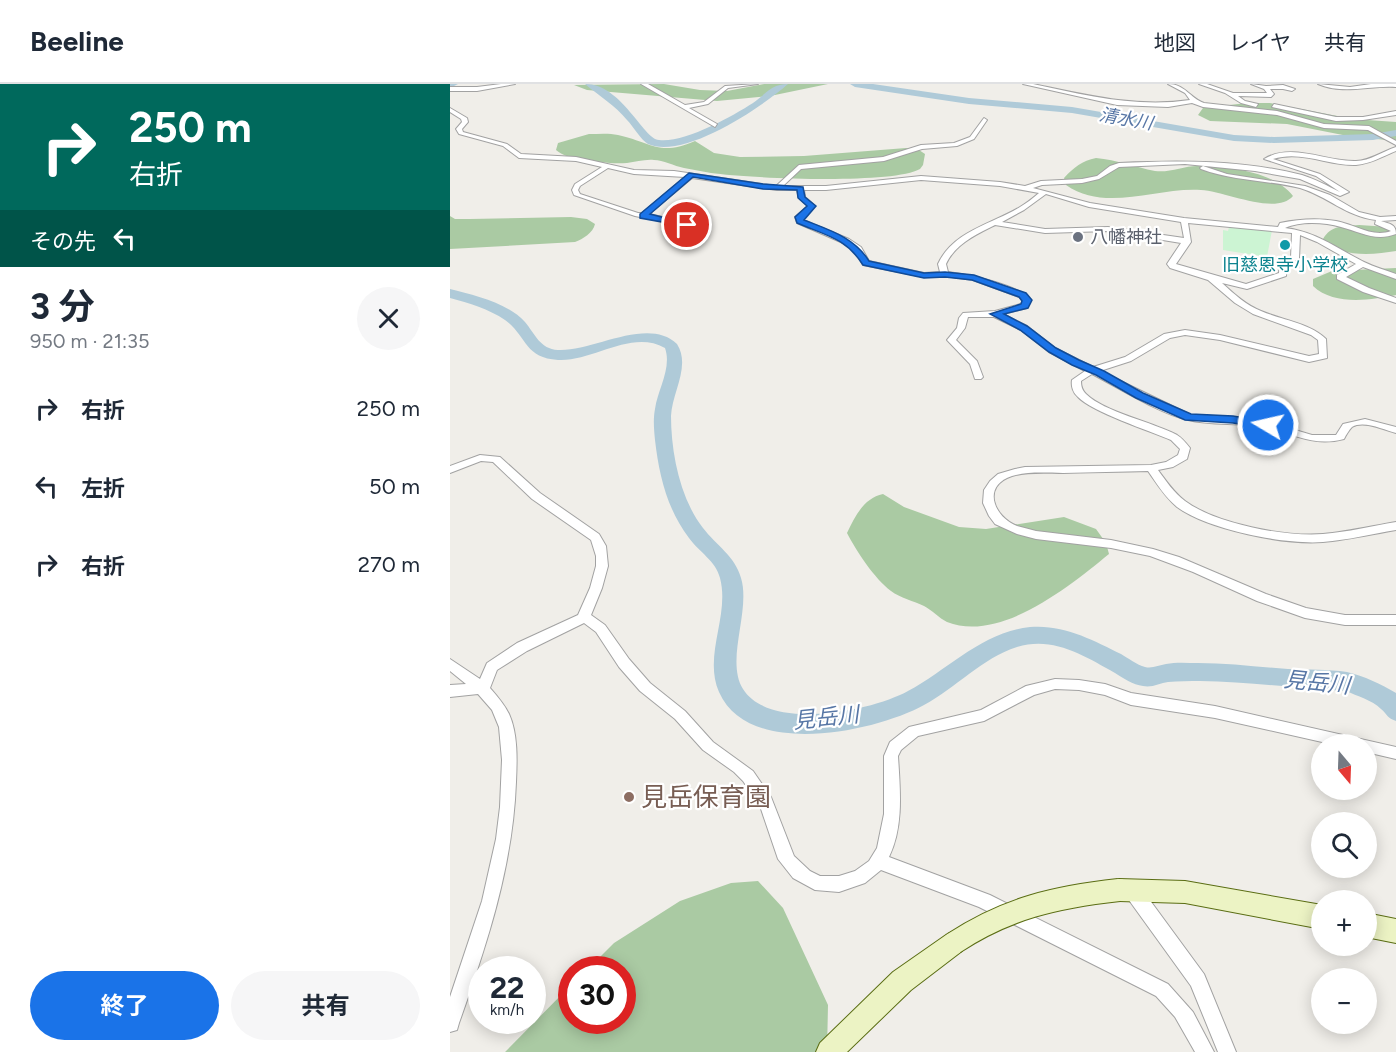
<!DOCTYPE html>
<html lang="ja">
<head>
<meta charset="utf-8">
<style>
  body { margin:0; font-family:Figtree,"Noto Sans JP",sans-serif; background:#f6f6f7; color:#1f2937; height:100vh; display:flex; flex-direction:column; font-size:22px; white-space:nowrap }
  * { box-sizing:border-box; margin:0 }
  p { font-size:20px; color:#747a83 }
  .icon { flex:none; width:33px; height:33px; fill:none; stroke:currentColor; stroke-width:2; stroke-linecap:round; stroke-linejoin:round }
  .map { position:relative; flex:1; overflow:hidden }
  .drawer { display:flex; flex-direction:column; background:#fff; width:450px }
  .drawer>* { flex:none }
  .top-card { background:#00695c; color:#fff; overflow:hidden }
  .needle { width:39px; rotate:161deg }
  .fabs { position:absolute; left:861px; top:650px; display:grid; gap:12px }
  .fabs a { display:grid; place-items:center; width:66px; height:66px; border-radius:50%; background:#fff; box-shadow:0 3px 15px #0003; font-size:30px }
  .speed { position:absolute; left:18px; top:872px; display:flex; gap:12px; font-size:30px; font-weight:700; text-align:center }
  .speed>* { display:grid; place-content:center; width:78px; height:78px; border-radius:50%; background:#fff; box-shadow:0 3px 15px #0003; line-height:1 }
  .speed small { font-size:15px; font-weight:400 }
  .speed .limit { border:9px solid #d22; background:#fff; color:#111 }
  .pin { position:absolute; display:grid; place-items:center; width:51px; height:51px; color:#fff; margin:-26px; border:3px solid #fff; border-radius:50%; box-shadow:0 2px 6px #0007 }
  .me { position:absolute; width:66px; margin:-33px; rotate:279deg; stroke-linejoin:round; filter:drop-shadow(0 0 4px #0008) }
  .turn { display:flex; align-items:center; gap:21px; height:126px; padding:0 30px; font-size:27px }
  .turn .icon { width:78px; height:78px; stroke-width:2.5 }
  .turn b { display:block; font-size:42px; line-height:51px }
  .then { display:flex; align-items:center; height:57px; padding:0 30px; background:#0003; gap:12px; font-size:22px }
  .round { display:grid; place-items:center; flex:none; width:63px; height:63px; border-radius:32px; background:#f6f6f7 }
  .overview { display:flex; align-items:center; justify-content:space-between; height:102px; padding:0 30px }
  h1 { font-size:36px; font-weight:700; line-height:45px }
  .primary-button { display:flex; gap:12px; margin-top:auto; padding:12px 30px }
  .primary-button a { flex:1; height:69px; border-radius:36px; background:#1a73e8; color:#fff; font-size:24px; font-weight:700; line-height:69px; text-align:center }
  .primary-button a+a { background:#f6f6f7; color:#1f2937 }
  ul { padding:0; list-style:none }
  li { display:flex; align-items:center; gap:18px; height:78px; padding:0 30px }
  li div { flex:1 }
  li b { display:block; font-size:22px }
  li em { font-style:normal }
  header { display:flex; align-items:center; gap:36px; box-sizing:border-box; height:84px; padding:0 30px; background:#fff; border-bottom:2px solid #e0e1e3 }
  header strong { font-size:28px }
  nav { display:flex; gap:33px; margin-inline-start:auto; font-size:21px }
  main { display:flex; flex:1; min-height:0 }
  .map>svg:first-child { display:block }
  .forest { fill:#aacaa3 }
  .park { fill:#ccf4d3 }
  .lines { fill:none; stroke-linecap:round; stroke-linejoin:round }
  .river { fill:#afcad8; fill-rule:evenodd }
  .street-casing { stroke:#a2a2a2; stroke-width:2 }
  .secondary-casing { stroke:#5a6d13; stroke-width:2 }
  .street { fill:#fff; fill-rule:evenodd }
  .secondary { fill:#ecf3c4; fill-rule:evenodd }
  .secondary-bridge-casing { stroke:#5a6d13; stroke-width:24; stroke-linecap:butt }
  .secondary-bridge { stroke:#ecf3c4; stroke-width:22 }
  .route { fill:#1a73e8; stroke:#114b97; stroke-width:1.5 }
  .worship-dot { fill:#6b7280; stroke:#fff; stroke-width:2 }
  .culture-dot { fill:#0f9aa8; stroke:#fff; stroke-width:2 }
  .education-dot { fill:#8d6e63; stroke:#fff; stroke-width:2 }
  .labels { text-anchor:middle; stroke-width:4.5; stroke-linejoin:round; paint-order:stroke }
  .far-water-label { font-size:18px; font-style:italic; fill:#5877a6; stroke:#fff }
  .far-worship-label { font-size:18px; fill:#5b616d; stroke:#fff; text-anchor:start }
  .far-culture-label { font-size:18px; fill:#0d838f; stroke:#fff }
  .water-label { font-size:22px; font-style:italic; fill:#5877a6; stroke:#fff }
  .near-education-label { font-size:26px; fill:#785e54; stroke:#fff; text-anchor:start }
</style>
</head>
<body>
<header>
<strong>Beeline</strong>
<nav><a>地図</a><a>レイヤ</a><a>共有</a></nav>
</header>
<main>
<section class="drawer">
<div class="top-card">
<div class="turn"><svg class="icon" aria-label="right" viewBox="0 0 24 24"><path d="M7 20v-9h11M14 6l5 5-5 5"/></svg><div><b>250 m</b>右折</div></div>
<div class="then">その先<svg class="icon" aria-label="left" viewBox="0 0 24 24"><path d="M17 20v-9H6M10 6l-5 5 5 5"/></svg></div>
</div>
<div class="overview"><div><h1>3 分</h1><p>950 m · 21:35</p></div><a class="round"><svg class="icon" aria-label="close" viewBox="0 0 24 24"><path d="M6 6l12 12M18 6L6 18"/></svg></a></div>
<ul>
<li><svg class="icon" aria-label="right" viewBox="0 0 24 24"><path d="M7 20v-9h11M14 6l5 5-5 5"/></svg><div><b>右折</b></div><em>250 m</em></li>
<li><svg class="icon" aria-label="left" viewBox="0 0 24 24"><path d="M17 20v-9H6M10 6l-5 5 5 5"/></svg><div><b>左折</b></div><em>50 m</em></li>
<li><svg class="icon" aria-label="right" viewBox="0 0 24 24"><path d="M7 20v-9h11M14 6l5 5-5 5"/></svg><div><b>右折</b></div><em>270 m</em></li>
</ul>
<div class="primary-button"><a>終了</a><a>共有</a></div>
</section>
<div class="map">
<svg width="946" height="968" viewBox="0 0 946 968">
  <rect width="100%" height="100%" fill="#f0eee9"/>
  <!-- forest -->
  <path class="forest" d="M214 0 250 6 277 7 314 0H378L320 12 267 17 137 6 124 1Z
    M797 19H820L903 35 946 38V57L898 52 837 40 760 37 748 31 753 24Z
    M139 50C149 50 159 49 168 51 201 58 209 73 245 57L264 69 290 73 354 72 456 64 469 66 475 70 473 81 470 85C442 101 297 94 261 89 252 87 243 86 234 84 224 82 213 76 204 76 195 75 186 78 177 79 159 80 119 78 106 66L108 59Z
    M646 74C667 76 685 83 705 87 719 89 734 82 747 82 776 82 824 87 843 112 826 132 775 107 751 106 706 103 656 129 616 101L614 94C624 83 632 77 646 74Z
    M0 132 5 135H20L121 133 137 135 145 140C143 149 133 155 125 158L0 165Z
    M909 141 939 143 946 145V167C923 171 889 174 873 155 881 141 894 142 909 141Z
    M946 184V211C921 216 884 222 863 202V195L882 187Z
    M433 410 454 423 509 443 536 445 614 433 646 445 656 459 659 470C621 501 551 559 497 538 489 534 482 526 474 522 464 517 450 514 441 507 424 494 407 468 397 449 405 432 414 414 433 410Z
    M308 797 333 824 378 921 377 968H55L121 901 122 936H172V885H138L164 859 230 817 281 799Z"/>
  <!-- park -->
  <path class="park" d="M779 143 822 146 817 173 773 166V146L778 147Z"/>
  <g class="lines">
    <!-- river -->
    <path class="river" d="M0 0H8L0 4Z
      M135 0C172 0 193 55 209 56 235 59 281 33 303 19 316 10 321 0 338 0 312 23 234 76 198 60 191 56 183 42 177 36 165 21 149 12 135 0Z
      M400 0H423L519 14 622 23 784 51 824 53 923 50 946 46V52L923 56 824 59 784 57 622 29 519 20 405 3Z
      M0 205C24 211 58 219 75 238 85 250 90 265 108 266 142 268 198 232 227 260 241 282 222 308 221 332 221 368 230 415 253 444 266 461 285 472 291 494 301 527 275 576 293 605 320 648 422 627 458 607 499 585 532 548 580 543 613 540 643 556 671 570 678 574 687 581 695 583 702 585 709 581 716 580 726 578 737 579 748 579 778 579 808 583 838 585 857 586 878 585 897 588 914 592 931 600 946 609V637C937 634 938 631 931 625 922 616 907 612 896 607 847 604 798 598 750 597 740 597 728 597 718 598 710 599 702 604 693 602 683 601 673 594 665 589 634 572 604 552 567 563 532 574 506 604 474 621 425 648 298 675 269 608 253 571 280 532 270 494 266 477 249 468 239 454 217 425 209 391 205 356 204 346 203 335 205 325 208 305 222 284 215 264 181 245 143 278 108 276 74 274 77 252 55 236 39 225 19 219 0 214Z"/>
    <!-- street casing -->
    <g class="street-casing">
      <path id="street" d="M51 0H65L27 7H0V3H27Z
        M191 0H198L235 21 254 18 275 2 308 0 278 4 258 20 239 24 267 40 265 43Z
        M573 0H583C635 11 686 24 740 16L735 9 718 0C735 0 740 14 754 19L827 27 874 40 919 42 946 57V61L918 46 874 44 827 31 753 23 742 19 718 23 667 21Z
        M749 0H757L783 9H817L814 5 801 0 816 2 833 1 845 5 842 7 833 5H820L824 10 821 13 788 12 795 17 808 20 806 23 791 19 775 9Z
        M868 0 900 3 921 0H946V3C920 1 894 11 868 0Z
        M824 20 886 33H913L946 27V31L913 36 886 37 822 23Z
        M0 24 17 34 18 38 12 45 13 48 57 60 71 70 126 73 184 86 224 87 326 102 349 81 433 73 471 61 504 59 520 53 534 34 537 36 524 55 507 62 472 65 434 77 351 85 333 102H376L471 92 550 98 575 102 591 97 632 95 647 92 660 82 669 79C730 76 793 76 852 91 865 95 878 102 890 108L866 92 814 75C842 58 876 78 906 77 920 77 933 67 946 63V67C933 72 921 80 906 81 879 82 851 66 823 75L870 90 899 108 890 112 850 95 805 87 735 80 669 83 649 95 632 99 592 101 583 104 640 119 734 134 828 143 830 139C849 135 868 134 886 137 904 140 922 154 941 147L925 140 926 136C897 133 877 112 850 104 817 96 783 97 751 85L750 84 753 82 777 90 855 102 880 111 909 128 930 133 946 132V136L931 137C940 140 946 140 946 150 926 158 910 148 891 143 874 138 850 137 835 144 865 147 888 165 914 178 924 183 936 186 946 190V195L913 183 896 193 919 204 946 214V219L913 208 887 195V191L906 180 867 158 850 151 849 175 837 179 836 192 797 205 772 199C784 210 796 221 811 227 832 236 860 239 876 255L877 274 859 278 770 256 735 251 720 254 681 277 650 287 741 331 818 338 862 351H886L893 340 915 335 946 343V349C934 346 914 336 902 343 899 346 896 351 894 355 863 363 846 350 817 344 791 338 764 342 738 336 710 330 669 304 642 290L631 297C631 302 632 306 636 310 654 328 703 338 727 351 732 354 736 359 740 364L737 375 723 383 708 386C716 397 724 409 735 417 766 440 835 453 873 450 898 448 922 442 946 438V446C922 450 898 456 873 458 835 461 759 446 727 423 715 413 707 400 698 387 670 388 642 388 613 389 597 389 578 387 562 392 531 402 544 433 567 442L586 447 661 456 703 465 729 473 816 510 856 524 895 531H946V541H895L855 534 807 517 743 488 700 472 661 464 586 455 567 450 545 440 539 432 533 419 534 406 540 397 548 390 565 385 575 383 701 381 716 378 728 371 730 365 721 356C700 347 642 328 628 313 623 309 621 302 622 296L635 287 599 268 571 246 544 233H518L515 244 506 256 527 277 533 293 531 295H525L520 280 497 256 507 244 509 234 513 229 545 227 571 220 573 216 569 213 523 196 495 192 474 193 413 181 405 166 393 159 347 139 345 133 358 122 349 114 347 106H327L242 94 199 130 240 139V143L185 132 124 111 122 106 125 100 152 83 126 77 69 74 53 62 9 50 6 45 12 38 11 35 0 28ZM158 84 184 90 235 93 192 129H188L130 110 128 106 130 102ZM471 96 550 102 589 109C583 114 577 119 570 123 542 140 503 147 488 180L490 188 474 189 419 177 411 163 399 155 353 136V134L365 122 355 113 354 106H376ZM596 110 639 123 731 138 734 154 658 143 595 145 552 138 574 126ZM738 139 842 149 841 174 830 176 829 189 796 200 726 180 741 158ZM545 141 595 149 658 147 731 159 717 180 720 184 758 196 785 219 803 230 861 251 868 256 869 270 859 272 770 251 735 246 714 250 675 273 643 283 605 264 577 242 553 230 577 224 581 216C567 200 520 191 498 188L496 180C505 160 527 150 545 141Z
        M30 371 50 373 90 409 149 450 156 462 158 482 152 504 141 531 155 541 179 575 200 599 235 627 263 658 303 687 321 713 344 772 360 787 370 792H389L405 787 419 777 427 764 434 730V672L440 658 459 643 531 626 576 602 605 595 629 596 655 600 681 609 765 622 946 663V675L916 668V660H881L765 634 681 621 655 611 629 606 605 605 584 611 534 637 468 652 451 666 448 672C450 706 454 742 439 773L540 811 718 900 743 928 764 968H745L725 933 706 912 529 823 431 786 415 799 389 808 365 806 343 794 328 775 310 722 293 697 284 688 253 666 225 635 190 607 169 583 146 548 134 539 77 567 47 586 40 604C47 612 54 620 59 630 68 650 67 676 66 698 63 782 37 860 9 939L7 946 0 948V913L32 817 46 755 50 723 52 676 49 643 42 626 28 610 0 613V601L16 600 0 587V575L30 595 37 579 67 559 128 531 140 504 146 482V472L141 456 82 415 43 378 31 377 0 389V382Z
        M682 798 688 800 754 890 786 968H768L741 902 676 812 674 806 676 800Z"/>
    </g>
    <!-- secondary casing -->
    <g class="secondary-casing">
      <path id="secondary" d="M669 795 735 797 872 821V845L735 819 669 817 661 814 658 806 661 798Z
        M916 829 946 835V859L916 853Z
        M504 847 512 851 516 859 512 867 461 906 397 968H366L370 959 443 888 496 851Z"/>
    </g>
    <!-- street -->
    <use href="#street" class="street"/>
    <!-- secondary -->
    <use href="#secondary" class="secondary"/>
    <!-- secondary-bridge casing -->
    <g class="secondary-bridge-casing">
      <path id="secondary-bridge" d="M504 859C557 824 606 813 669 806"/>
    </g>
    <!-- secondary-bridge -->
    <use href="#secondary-bridge" class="secondary-bridge"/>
  </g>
  <!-- route -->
  <path class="route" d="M239 89 313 100 353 103 355 113 366 122 354 136C379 146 404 153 419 177L474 189 495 188 524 191 576 209 582 216 578 224 554 230 577 242 606 264 629 276 654 287 693 309 741 330 783 332 818 338 823 341 818 345 783 339 735 336 686 314 646 291 622 281 599 268 570 246 540 230 571 220 572 217 569 213 522 196 495 193 474 194 413 181C396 154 375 151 347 139L345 133 357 122 348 114 347 106 313 105 243 93 200 130 240 140V143L190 134V130Z"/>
  <!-- markers -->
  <circle class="worship-dot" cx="628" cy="153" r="6"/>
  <circle class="culture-dot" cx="835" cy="161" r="6"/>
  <circle class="education-dot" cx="179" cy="713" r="6"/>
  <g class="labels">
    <!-- far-water labels -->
    <g class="far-water-label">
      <text transform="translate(676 35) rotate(10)" y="6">清水川</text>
    </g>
    <!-- far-worship labels -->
    <g class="far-worship-label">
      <text x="640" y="159">八幡神社</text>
    </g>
    <!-- far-culture labels -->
    <g class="far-culture-label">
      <text x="835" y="187">旧慈恩寺小学校</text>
    </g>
    <!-- water labels -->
    <g class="water-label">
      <text transform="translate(867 598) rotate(6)" y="8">見岳川</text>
      <text transform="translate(376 633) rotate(-6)" y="8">見岳川</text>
    </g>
    <!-- near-education labels -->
    <g class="near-education-label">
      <text x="191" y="722">見岳保育園</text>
    </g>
  </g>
</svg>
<div class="fabs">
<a><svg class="needle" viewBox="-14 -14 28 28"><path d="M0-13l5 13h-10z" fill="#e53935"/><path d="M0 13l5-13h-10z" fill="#747a83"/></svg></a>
<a><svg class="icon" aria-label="search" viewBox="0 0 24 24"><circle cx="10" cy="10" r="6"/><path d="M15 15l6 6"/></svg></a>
<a>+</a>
<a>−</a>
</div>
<div class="speed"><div>22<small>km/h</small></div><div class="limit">30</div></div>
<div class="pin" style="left:237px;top:141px;background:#d93025"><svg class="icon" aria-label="arrive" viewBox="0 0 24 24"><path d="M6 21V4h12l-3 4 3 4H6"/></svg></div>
<svg class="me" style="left:818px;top:341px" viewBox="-20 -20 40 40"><circle r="17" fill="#1a73e8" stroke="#fff" stroke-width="3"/><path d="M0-11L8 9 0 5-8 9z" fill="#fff"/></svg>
</div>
</main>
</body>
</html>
